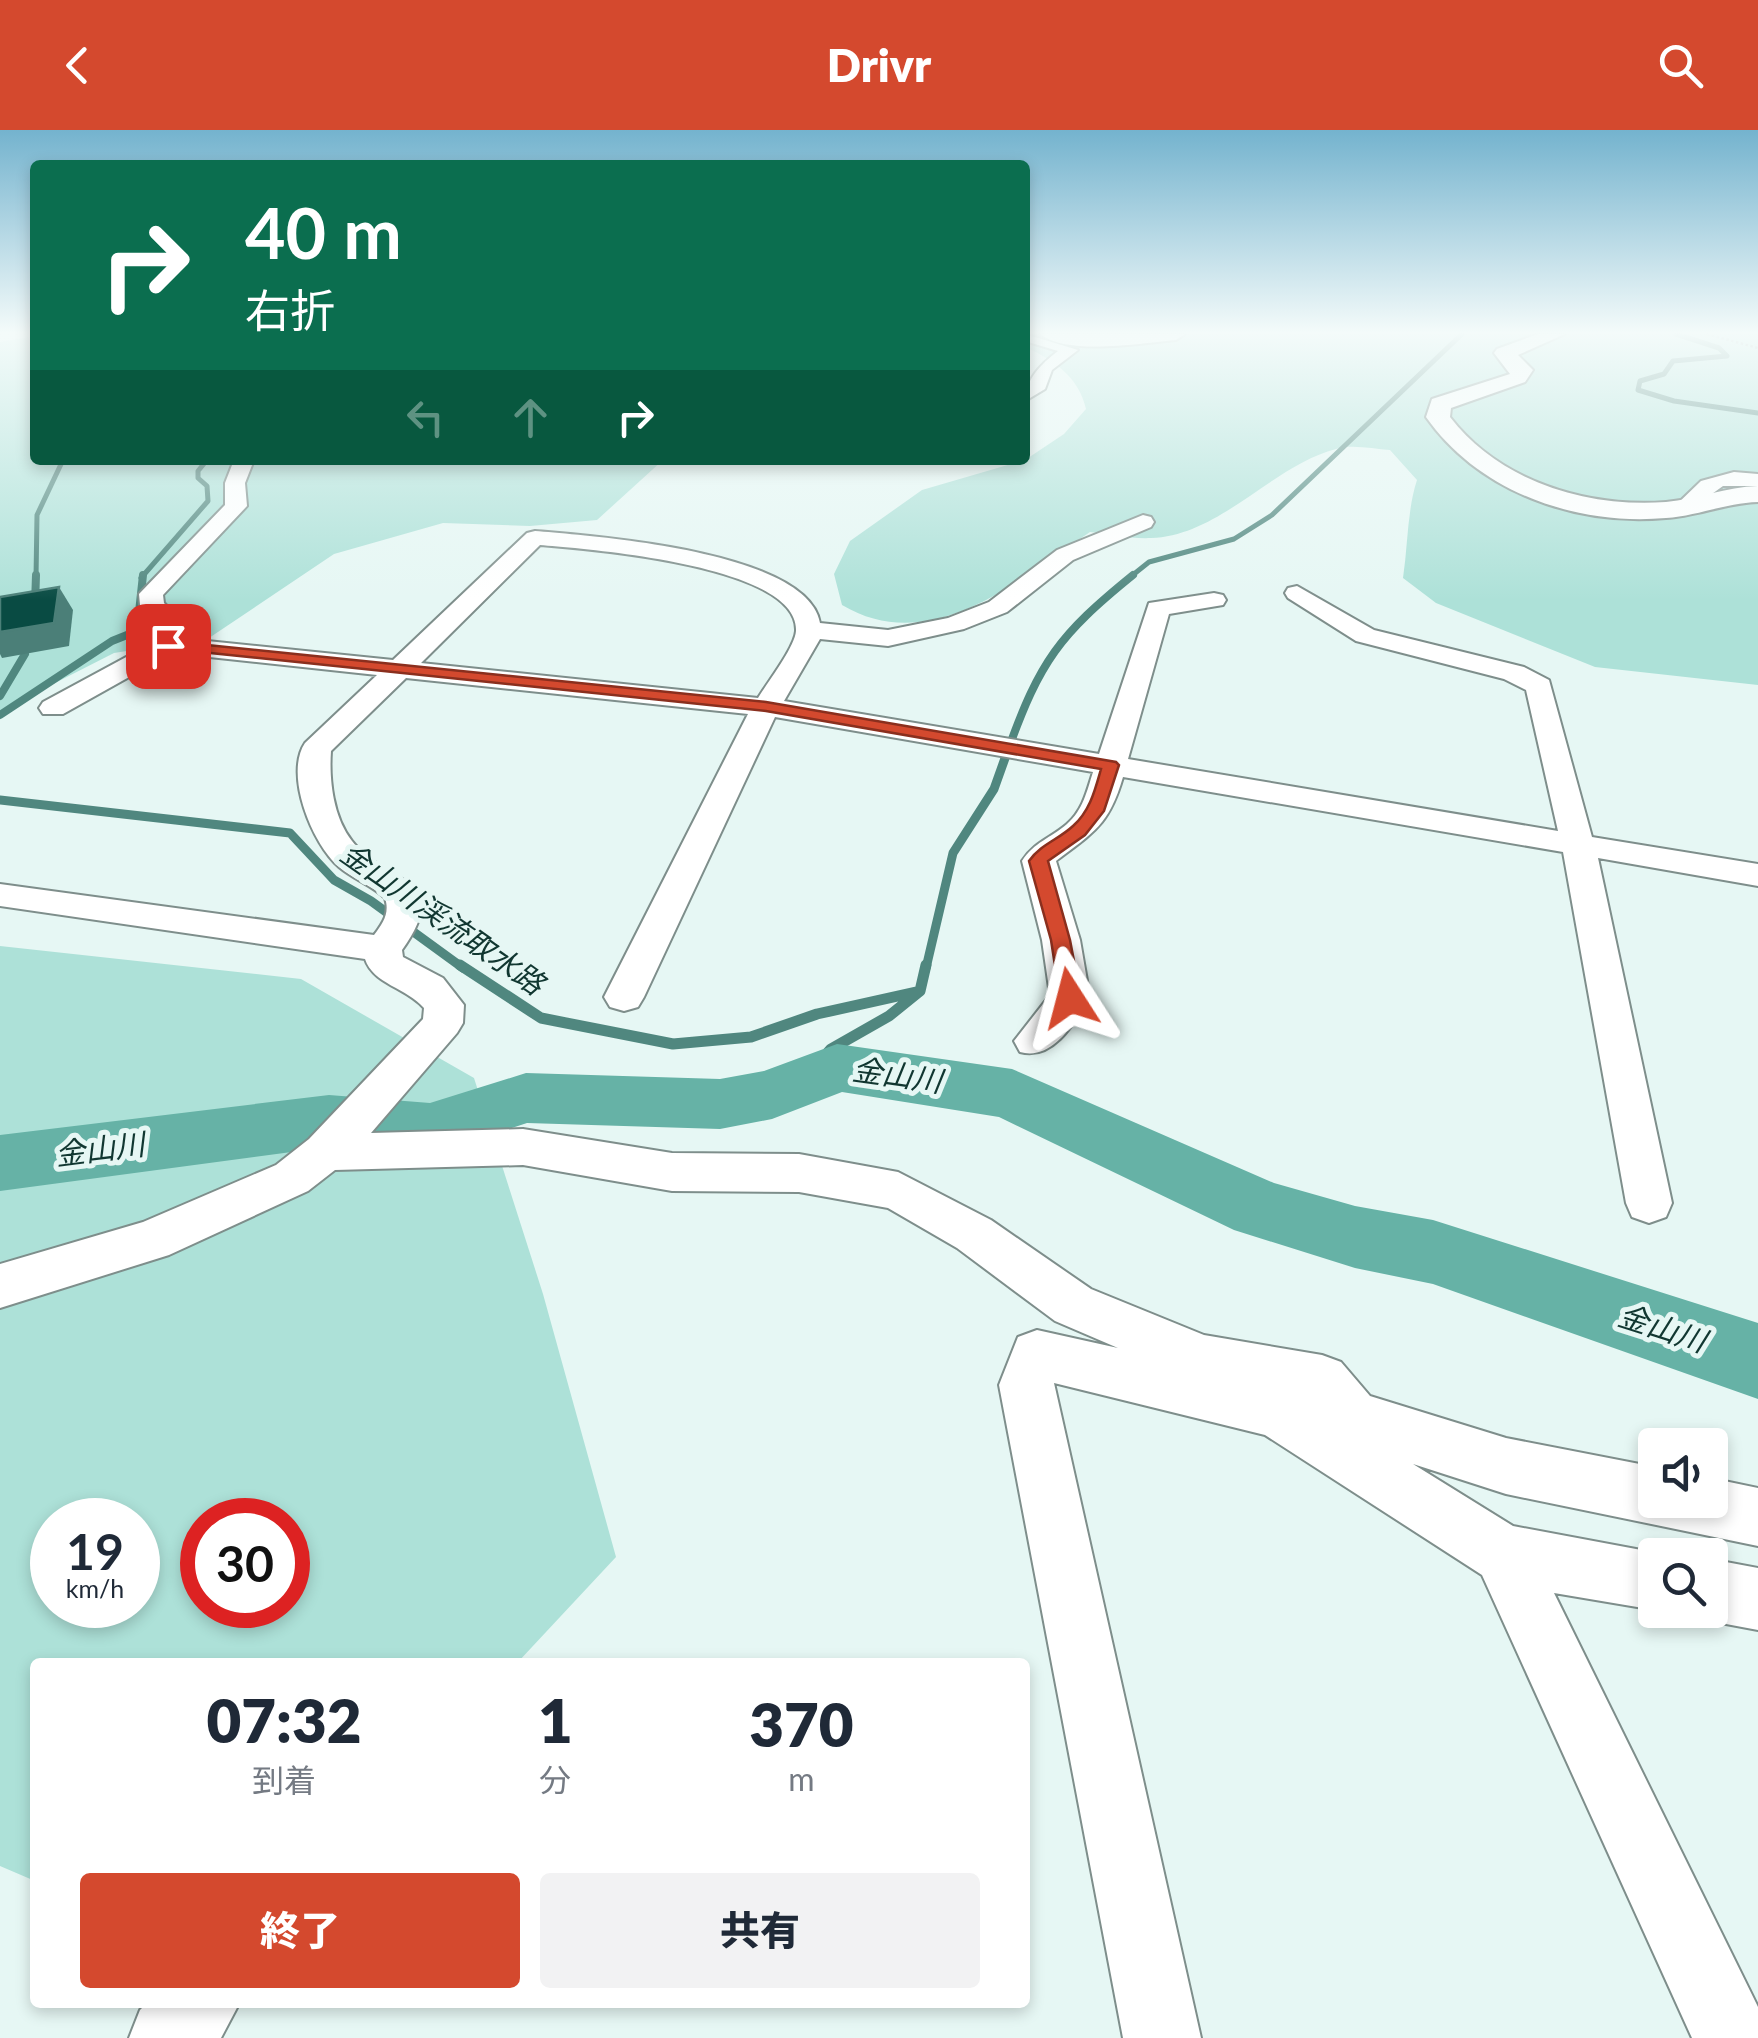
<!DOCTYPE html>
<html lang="ja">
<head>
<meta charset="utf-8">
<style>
  body { margin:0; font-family:Lato,"Noto Sans JP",sans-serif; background:#f2f2f3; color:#1f2937; height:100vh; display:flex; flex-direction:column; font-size:38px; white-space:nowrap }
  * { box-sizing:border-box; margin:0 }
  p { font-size:32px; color:#747a83 }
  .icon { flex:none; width:55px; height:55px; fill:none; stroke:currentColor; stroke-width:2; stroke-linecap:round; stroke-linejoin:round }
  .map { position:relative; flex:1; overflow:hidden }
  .side { position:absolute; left:30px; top:1528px; width:1000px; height:350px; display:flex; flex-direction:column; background:#fff; border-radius:10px; box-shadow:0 5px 15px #0003 }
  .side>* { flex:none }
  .guide { position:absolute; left:30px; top:30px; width:1000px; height:305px; border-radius:10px; box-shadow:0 5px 15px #0003; background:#0b6e4f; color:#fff; overflow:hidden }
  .controls { position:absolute; left:1638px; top:1298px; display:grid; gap:20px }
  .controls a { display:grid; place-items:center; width:90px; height:90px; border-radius:10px; background:#fff; box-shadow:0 5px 15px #0003; font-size:50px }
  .speed { position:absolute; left:30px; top:1368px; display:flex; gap:20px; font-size:50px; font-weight:700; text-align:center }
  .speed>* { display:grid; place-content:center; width:130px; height:130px; border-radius:50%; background:#fff; box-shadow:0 5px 15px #0003; line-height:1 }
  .speed small { font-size:25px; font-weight:400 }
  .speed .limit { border:15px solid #d22; background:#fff; color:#111 }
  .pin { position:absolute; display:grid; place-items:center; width:85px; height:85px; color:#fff; margin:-42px; border-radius:20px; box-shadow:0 5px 15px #0006 }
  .me { position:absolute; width:110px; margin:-55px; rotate:351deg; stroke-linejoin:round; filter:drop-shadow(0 0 8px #0008) }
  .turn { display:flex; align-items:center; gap:35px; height:210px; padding:0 50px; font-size:45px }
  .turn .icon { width:130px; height:130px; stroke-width:2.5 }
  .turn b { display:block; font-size:70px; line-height:85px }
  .lanes { display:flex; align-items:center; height:95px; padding:0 50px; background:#0003; justify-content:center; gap:50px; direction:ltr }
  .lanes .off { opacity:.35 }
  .eta { display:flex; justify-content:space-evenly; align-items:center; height:170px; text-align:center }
  .eta b { font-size:60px; font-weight:800; line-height:70px }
  .button { display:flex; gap:20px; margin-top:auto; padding:20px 50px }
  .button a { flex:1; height:115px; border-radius:10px; background:#d4492e; color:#fff; font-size:40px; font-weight:800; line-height:115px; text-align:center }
  .button a+a { background:#f2f2f3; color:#1f2937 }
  header { display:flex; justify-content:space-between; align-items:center; height:130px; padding:0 50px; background:#d4492e; color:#fff; font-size:45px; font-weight:800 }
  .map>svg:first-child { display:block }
  .green { fill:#ade1d8; fill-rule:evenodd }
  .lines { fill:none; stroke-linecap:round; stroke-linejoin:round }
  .stream-far3 { stroke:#50877f; stroke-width:5 }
  .stream-far2 { stroke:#50877f; stroke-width:8 }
  .stream-far1 { stroke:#50877f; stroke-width:9 }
  .stream { stroke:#50877f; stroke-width:11 }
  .river { fill:#66b2a6; fill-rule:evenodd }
  .street-casing { stroke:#7e8e8b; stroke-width:4 }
  .secondary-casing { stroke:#7e8e8b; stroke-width:4 }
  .path { stroke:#7b8684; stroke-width:2.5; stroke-dasharray:2.5 2.5; stroke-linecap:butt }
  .street { fill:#fff; fill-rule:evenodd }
  .secondary { fill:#fff; fill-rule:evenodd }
  .shaded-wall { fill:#4b7f78 }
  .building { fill:#094b43; stroke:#4b7f78; stroke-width:2.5 }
  .route { fill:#d4492e; stroke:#8a2f1e; stroke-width:2.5 }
  .labels { text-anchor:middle; stroke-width:10; stroke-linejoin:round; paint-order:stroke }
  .water-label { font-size:30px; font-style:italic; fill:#113731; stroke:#e6f7f4 }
</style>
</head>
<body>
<header><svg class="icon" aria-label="back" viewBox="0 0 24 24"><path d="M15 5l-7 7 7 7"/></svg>Drivr<svg class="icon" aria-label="search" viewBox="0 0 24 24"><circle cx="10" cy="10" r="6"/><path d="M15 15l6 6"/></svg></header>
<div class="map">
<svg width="1758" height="1908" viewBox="0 0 1758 1908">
  <rect width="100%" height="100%" fill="#e6f7f4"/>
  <!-- green -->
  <path class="green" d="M1025 204H1758V555L1595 537 1436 473 1403 448C1408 415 1407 381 1417 350L1390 320C1373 319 1352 314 1336 319 1273 335 1220 406 1151 408 1131 409 1109 404 1090 402 1019 450 931 528 842 475L834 444 850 411 922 360 1025 330 1064 304 1086 279C1079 247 1054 230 1025 217Z
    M35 206V330H663L597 390 530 396 443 393 334 424 209 508 114 523 0 581V212Z
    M0 816 301 849 474 948 543 1164 616 1427 518 1532H35V1751L0 1736ZM52 1390H138V1475H52ZM202 1390H288V1475H202Z"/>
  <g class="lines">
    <!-- stream-far3 -->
    <path class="stream-far3" d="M1676 204 1719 218 1727 226 1673 231 1664 244 1640 251 1638 260 1674 271 1758 283
      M36 448 37 385 63 330
      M141 448 208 371 207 356 198 348V341L207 330
      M1129 448 1149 432 1234 409 1272 385 1462 204"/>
    <!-- stream-far2 -->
    <path class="stream-far2" d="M35 475 36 445
      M0 566 25 524
      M0 585 112 511 137 501 143 445
      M1008 620C1040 531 1059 505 1133 445"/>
    <!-- stream-far1 -->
    <path class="stream-far1" d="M0 670 290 703 334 750 371 771 463 838
      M926 838 953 723 994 659 1009 617"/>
    <!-- stream -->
    <path class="stream" d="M460 835 541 888 673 914 751 907 817 884 916 862
      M802 952 831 919 889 886 920 861 926 835"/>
    <!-- river -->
    <path class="river" d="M837 914 1012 939 1274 1053 1355 1076 1433 1090 1758 1193V1269L1433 1154 1355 1138 1234 1100 999 987 842 962 772 989 720 999 527 993 430 1025 329 1017 0 1061V1005L329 965 430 973 526 943 720 949 764 941Z"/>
    <!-- street casing -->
    <g class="street-casing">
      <path id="street" d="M1025 204 1078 220 1052 240 1045 259 1025 271C1025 250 1041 234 1058 221L1025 211Z
        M234 330H254L245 353 247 376 163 465 164 473 182 492 178 508 393 530 527 403 535 401C594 406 808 421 820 493L888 500 948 488 989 472 1057 420 1143 385 1151 387 1154 392 1151 397 1073 430 1007 482 964 499 888 516 820 509 784 571 1099 624 1149 473 1214 463 1223 465 1226 470 1223 475 1169 484 1128 629 1558 701 1526 560 1504 549 1356 511 1288 468 1285 463 1288 458 1297 456 1374 500 1524 537 1549 550 1592 707 1758 734V756L1598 728 1672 1073 1666 1087 1649 1093 1632 1087 1626 1073 1563 722 1123 647C1109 695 1094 702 1056 731L1080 810 1090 868C1074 894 1052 931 1020 922L1014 911 1050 865 1042 810 1022 731C1034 712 1051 708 1067 694 1083 680 1087 661 1093 642L775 587 644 867 638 877 624 881 610 877 604 867 748 584 406 548 331 621C329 650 333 687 352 711 386 755 455 746 402 820L403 827 443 848 464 875 463 893 457 903 371 1003 523 999 672 1023 799 1024 898 1042 991 1090 1091 1159 1204 1205 1322 1225 1341 1232 1370 1266 1506 1308 1655 1337V1370H1710V1348L1758 1358V1416L1506 1364 1413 1334 1513 1396 1668 1425H1655V1480L1554 1463 1758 1877V1908H1692L1482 1445 1265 1305 1054 1253 1201 1908H1123L999 1255 1018 1207 1037 1200 1118 1218 1055 1191 957 1118 888 1078 799 1062 672 1061 523 1035 335 1040 308 1061 169 1125 0 1178V1134L143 1092 276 1035 309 1009 423 889 424 878C407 858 373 854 365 829L0 776V754L374 805C383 793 390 783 385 768 371 755 353 749 339 737 312 714 284 644 305 613L377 545 172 523 63 584H43L39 578 43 572 154 512 156 493 140 475 139 464 225 375V353ZM540 415C588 419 799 435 796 501 795 517 767 553 758 568L421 533Z
        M1734 342 1758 344V356H1723L1684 384 1673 378 1701 351Z
        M1710 1429 1758 1438V1500L1710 1491 1688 1482 1710 1480Z
        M148 1872H240L221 1908H129L140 1880Z"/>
    </g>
    <!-- secondary casing -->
    <g class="secondary-casing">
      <path id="secondary" d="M1040 204H1185L1176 210C1142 213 1067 226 1040 204Z
        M1538 204H1565L1518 225 1533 240 1525 252 1451 278 1450 287C1499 351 1586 378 1666 372 1697 369 1726 357 1758 356V372C1726 373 1697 386 1666 388 1575 396 1479 362 1426 287L1432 269 1510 244 1494 223 1497 219Z"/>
    </g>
    <!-- path -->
    <path class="path" d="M1707 204 1758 218"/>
    <!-- street -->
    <use href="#street" class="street"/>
    <!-- secondary -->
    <use href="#secondary" class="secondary"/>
  </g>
  <!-- shaded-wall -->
  <path class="shaded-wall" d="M59 457 73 480 69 516 2 528 0 524V502Z"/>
  <!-- building -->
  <path class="building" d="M59 457 54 493 0 502V467Z"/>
  <!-- sky -->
  <linearGradient id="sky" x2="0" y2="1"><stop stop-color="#74b3ce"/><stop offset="0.43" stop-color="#f4fbfa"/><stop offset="1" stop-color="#f4fbfa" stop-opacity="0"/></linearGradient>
  <rect width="1758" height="471" fill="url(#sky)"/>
  <!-- route -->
  <path class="route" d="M168 511 766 572 1116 632 1119 635 1104 681 1085 705 1048 731 1070 810 1081 868 1070 875 1060 868 1051 810 1029 731C1041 714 1058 710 1073 696 1090 681 1095 660 1101 639L766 581 163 518V513Z"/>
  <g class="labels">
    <!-- water labels -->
    <g class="water-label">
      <text transform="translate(442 789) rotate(35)" y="10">金山川渓流取水路</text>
      <text transform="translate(897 946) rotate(8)" y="10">金山川</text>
      <text transform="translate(100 1020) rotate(-7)" y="10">金山川</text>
      <text transform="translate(1662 1199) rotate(18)" y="10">金山川</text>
    </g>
  </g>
</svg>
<div class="controls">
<a><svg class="icon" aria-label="sound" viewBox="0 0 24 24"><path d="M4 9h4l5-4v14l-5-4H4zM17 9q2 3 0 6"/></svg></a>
<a><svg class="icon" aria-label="search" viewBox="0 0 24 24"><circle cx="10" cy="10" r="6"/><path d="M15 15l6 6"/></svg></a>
</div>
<div class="speed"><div>19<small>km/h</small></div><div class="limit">30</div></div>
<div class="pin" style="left:168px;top:516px;background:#d93025"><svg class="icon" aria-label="arrive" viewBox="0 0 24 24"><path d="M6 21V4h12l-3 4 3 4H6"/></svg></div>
<svg class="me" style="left:1070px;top:868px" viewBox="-20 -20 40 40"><path d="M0-17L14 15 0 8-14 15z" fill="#d4492e" stroke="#fff" stroke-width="4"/></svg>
<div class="guide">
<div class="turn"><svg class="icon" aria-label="right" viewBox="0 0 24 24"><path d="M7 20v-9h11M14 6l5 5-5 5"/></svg><div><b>40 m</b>右折</div></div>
<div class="lanes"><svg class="icon off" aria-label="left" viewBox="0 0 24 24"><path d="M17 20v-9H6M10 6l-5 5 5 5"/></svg><svg class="icon off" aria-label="ahead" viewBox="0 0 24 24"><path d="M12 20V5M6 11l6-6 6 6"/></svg><svg class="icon" aria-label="right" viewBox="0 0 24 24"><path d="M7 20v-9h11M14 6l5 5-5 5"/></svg></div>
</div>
<section class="side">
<div class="eta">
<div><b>07:32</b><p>到着</p></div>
<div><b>1</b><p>分</p></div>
<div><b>370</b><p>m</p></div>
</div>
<div class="button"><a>終了</a><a>共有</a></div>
</section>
</div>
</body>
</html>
